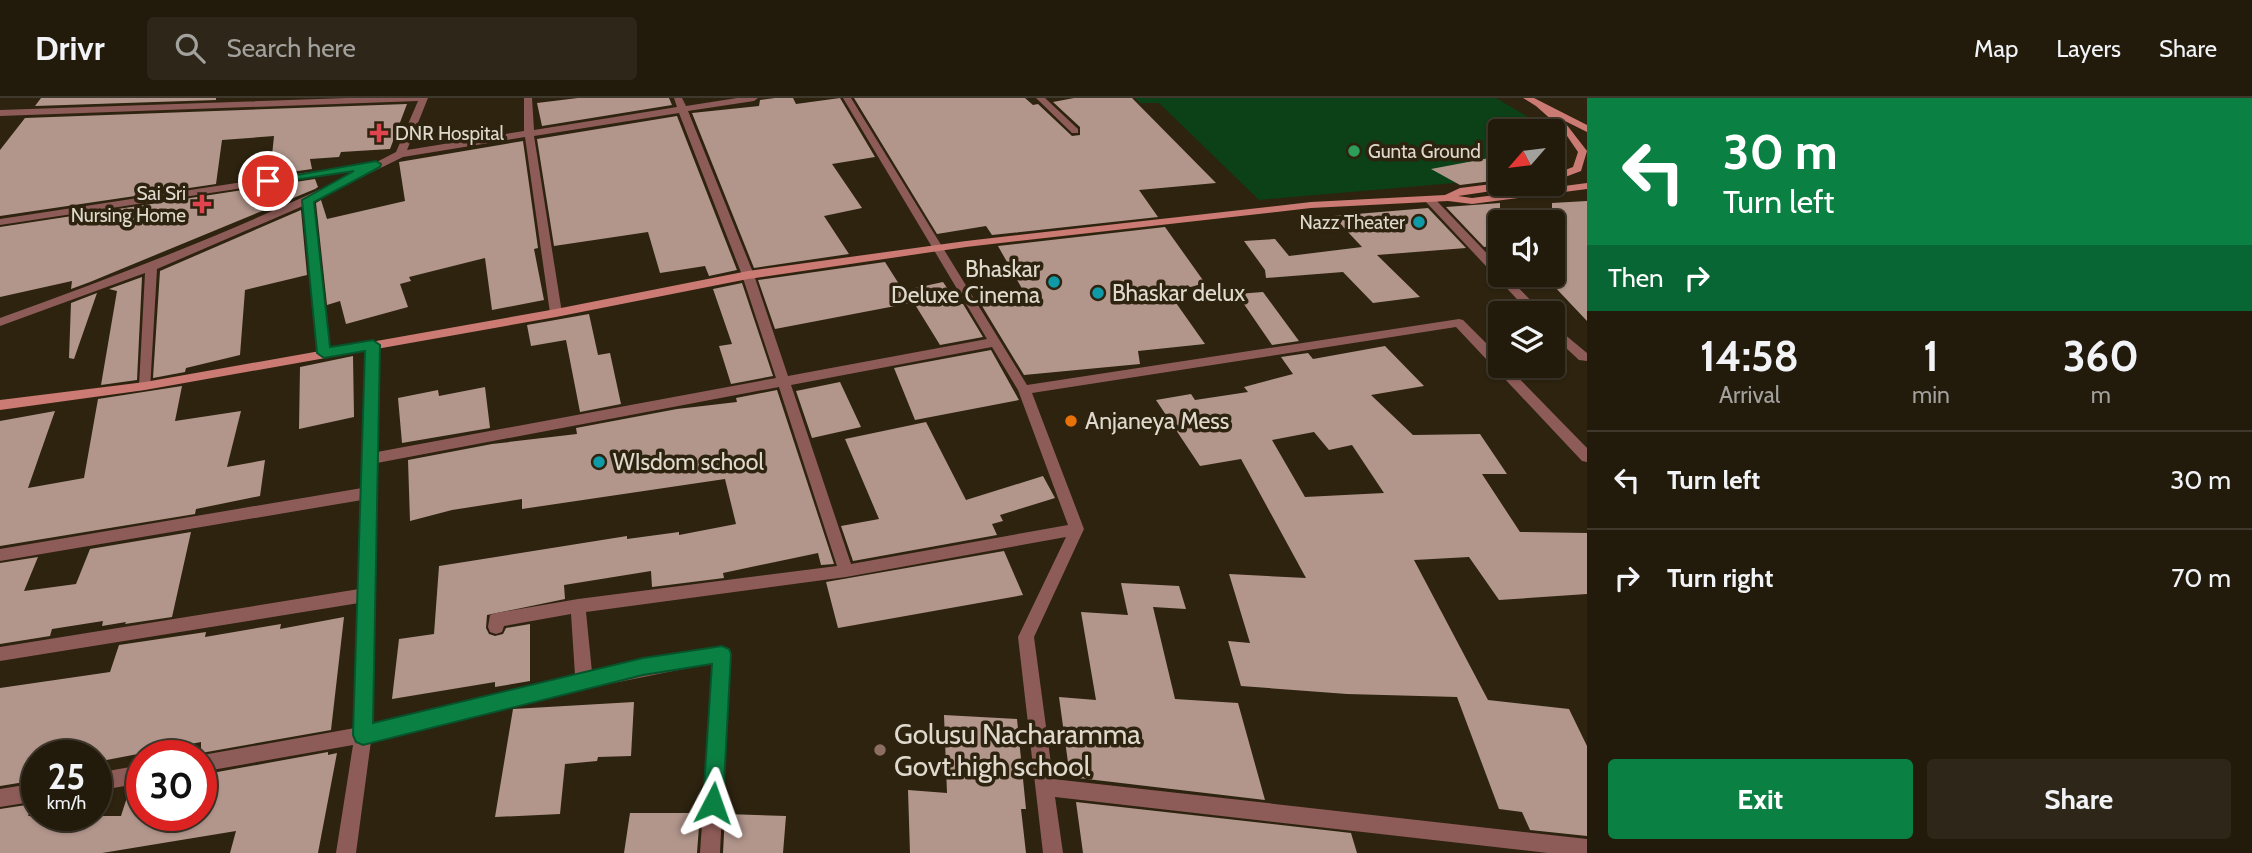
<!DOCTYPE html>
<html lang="en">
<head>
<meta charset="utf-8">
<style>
  body { margin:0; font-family:Cabin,sans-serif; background:#2e2719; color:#f1f3f6; height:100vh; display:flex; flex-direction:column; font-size:26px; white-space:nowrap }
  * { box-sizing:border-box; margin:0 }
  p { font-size:23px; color:#a2a19d }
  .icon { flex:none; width:38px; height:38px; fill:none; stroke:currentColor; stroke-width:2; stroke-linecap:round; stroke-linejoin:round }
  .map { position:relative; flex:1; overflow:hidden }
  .details { display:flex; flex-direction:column; background:#221a0b; width:665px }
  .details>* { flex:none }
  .hud { background:#0b8043; color:#fff; overflow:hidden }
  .needle { width:46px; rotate:242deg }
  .controls { position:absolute; left:1488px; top:21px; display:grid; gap:14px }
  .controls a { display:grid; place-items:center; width:77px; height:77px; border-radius:7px; background:#221a0b; box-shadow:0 2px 5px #0004,0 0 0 2px #3f382c; font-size:35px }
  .speed { position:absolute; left:21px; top:642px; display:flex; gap:14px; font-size:35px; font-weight:700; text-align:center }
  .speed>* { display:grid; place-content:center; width:91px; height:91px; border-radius:50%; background:#221a0b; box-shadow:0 2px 5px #0004,0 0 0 2px #3f382c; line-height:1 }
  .speed small { font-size:18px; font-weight:400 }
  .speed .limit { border:10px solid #d22; background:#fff; color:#111 }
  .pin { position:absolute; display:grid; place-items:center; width:60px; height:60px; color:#fff; margin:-30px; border:4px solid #fff; border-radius:50%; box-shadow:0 2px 7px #0007 }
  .me { position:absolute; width:77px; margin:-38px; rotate:4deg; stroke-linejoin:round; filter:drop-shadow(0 0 5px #0008) }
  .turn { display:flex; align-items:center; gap:24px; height:147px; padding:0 21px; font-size:32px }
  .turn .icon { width:91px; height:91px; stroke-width:2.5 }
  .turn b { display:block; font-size:49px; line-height:60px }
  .then { display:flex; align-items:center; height:66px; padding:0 21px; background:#0003; gap:14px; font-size:26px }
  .eta { display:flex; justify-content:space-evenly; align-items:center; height:119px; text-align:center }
  .eta b { font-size:42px; font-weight:700; line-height:49px }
  .cta { display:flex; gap:14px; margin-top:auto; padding:14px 21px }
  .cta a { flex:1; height:80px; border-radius:7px; background:#0b8043; color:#fff; font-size:28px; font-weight:700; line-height:80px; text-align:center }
  .cta a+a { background:#2e2719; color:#f1f3f6 }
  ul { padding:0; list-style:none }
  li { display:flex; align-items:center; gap:21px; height:98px; padding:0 21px; border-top:2px solid #3f382c }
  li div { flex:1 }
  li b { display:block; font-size:26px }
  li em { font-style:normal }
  header { display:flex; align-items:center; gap:42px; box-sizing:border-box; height:98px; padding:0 35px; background:#221a0b; border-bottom:2px solid #3f382c }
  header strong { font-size:33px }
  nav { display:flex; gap:38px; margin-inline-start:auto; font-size:24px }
  .search { width:490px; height:63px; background:#2e2719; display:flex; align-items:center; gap:18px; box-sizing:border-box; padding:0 24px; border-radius:7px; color:#a2a19d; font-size:26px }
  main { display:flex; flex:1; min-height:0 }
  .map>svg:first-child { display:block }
  .green { fill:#0c4016 }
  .building { fill:#b2968c; fill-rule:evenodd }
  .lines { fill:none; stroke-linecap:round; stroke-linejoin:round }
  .street { fill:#8e5c58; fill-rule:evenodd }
  .secondary { fill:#cb7b74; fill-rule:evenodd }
  .route { fill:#0b8043; stroke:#07532c; stroke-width:2 }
  .health-dot { fill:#e0444e; stroke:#2d230f; stroke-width:2.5 }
  .leisure-dot { fill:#2e9e5b; stroke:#2d230f; stroke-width:2.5 }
  .culture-dot { fill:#0f9aa8; stroke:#2d230f; stroke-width:2.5 }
  .food-dot { fill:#e8710a; stroke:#2d230f; stroke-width:2.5 }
  .education-dot { fill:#8d6e63; stroke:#2d230f; stroke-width:2.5 }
  .labels { text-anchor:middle; stroke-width:7; stroke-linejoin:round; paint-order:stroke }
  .far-poi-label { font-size:19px; fill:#e0d9cd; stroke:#2d230f; text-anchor:start }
  .poi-label { font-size:23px; fill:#e0d9cd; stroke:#2d230f; text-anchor:start }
  .near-poi-label { font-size:28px; fill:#e0d9cd; stroke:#2d230f; text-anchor:start }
</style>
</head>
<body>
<header>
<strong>Drivr</strong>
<div class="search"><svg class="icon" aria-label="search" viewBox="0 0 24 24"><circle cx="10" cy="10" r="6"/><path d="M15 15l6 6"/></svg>Search here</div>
<nav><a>Map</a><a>Layers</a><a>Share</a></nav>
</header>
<main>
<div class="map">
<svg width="1587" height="755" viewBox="0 0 1587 755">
  <rect width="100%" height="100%" fill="#2d230f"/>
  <!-- green -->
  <path class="green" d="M1135 0H1496L1560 38 1563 68 1552 72V33H1500V81L1259 102 1159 5H1140Z"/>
  <!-- building -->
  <path class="building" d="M41 0H216V2L35 8Z
    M578 0H669L672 7 542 28 537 5Z
    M775 0H793L796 6 840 0 875 59 832 66 862 110 824 118 849 156 754 170 692 15 759 8 760 2Z
    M854 0H1025L1033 7 1038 6 1072 38 1080 37V29L1053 4 1074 0H1132L1216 85 1139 92 1158 119 992 137 986 128 937 136Z
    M407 6 390 51 341 54 339 59 310 61 312 71 270 77 274 38 222 42 216 86 0 118V52L25 20Z
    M677 18 737 172 709 178 705 168 660 175 648 134 554 148 537 41Z
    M523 43 538 150 534 151 544 202 492 212 485 160 409 179 411 183 400 186 408 209 346 226 340 203 327 207 316 105 321 102 327 121 405 103 399 64Z
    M1500 58V82L1460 87 1431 71Z
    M315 81 318 89 315 91 90 184 71 191 72 183 0 199V129Z
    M1587 103V223L1552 186V105Z
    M1500 105V147L1484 149 1446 109Z
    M1428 110 1466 150 1377 157 1420 199 1373 205 1343 174 1266 180 1265 172 1244 143 1275 141 1289 158 1362 149 1333 118Z
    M301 112 307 177 245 192 240 257 186 270 185 274 153 280 160 173Z
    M1165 129 1205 185 1169 195 1205 246 1138 253 1140 266 1024 277 979 203 1025 196 998 148Z
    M885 164 911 205 775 231 758 182Z
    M142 179 137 282 101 287 117 193 109 191Z
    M943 184 958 206H963L983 239 940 247 906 192Z
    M742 185 773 278 731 286 719 248 732 246 713 191Z
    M1263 194 1299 243 1272 247 1237 196Z
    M97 195 74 261 69 260 71 205Z
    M589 216 598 257 610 255 621 306 580 314 566 242 531 248 527 227Z
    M1385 248 1424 288 1371 297 1413 337 1480 336 1507 376H1482L1520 434 1587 435V496L1499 502 1469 459 1414 462 1488 602 1569 611 1587 648V738L1530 732 1522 714 1499 711 1457 599 1347 596 1241 588 1228 543 1250 545 1229 476 1306 480 1241 361 1200 368 1156 302 1191 296 1195 302 1248 294 1244 289 1293 276 1281 259 1308 255 1313 261ZM1314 334 1329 352 1352 347 1384 395 1305 399 1272 342Z
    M991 252 1019 302 915 322 894 270Z
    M353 258 354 319 299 331 300 269Z
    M840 284 861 329 812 340 796 293Z
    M182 288 175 323 241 313 227 369 265 362 260 398 196 411 195 416 0 448V323L55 313 28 390 84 380 98 301Z
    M485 289 490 330 402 345 398 300 438 292 439 298Z
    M777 292 834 466 821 467 818 455 723 475 724 480 652 489 651 473 564 487 565 501 487 517 486 530 489 536 495 538 503 536 506 530 530 526V583L495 589V584L392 601 399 541 434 536 439 468 627 438V441L679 434V437L736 426 725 381 522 411V401L452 412 410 423 408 362 492 346 577 336 576 330 677 311 737 304 736 300Z
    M926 324 966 402 1043 378 1055 400 1000 417 1003 423 992 426 997 437 853 463 841 428 879 421 845 341Z
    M191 434 172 519 125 526 126 524 102 528 103 523 52 531 50 538 0 546V465L38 459 24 493 76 486 90 451Z
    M1004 453 1023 497 838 530 826 484Z
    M1121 485 1179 488 1186 511 1153 509 1175 601 1238 605 1265 702 1070 679 1059 599 1096 602 1081 514 1128 517Z
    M344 519 331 632 201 655V644L96 664V658H37V682L0 688V590L110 574 119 547 206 534 205 539 281 526 280 531Z
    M634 604 631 658 598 659 597 663 565 666 560 716 495 719 513 611Z
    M944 617 1017 621 1026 711H1021L1026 755H910L908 692 947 695Z
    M328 654V657L337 655 318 755H230L236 733 102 755H0V711L33 706 28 718H121L130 690 142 688V718H201V677Z
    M1076 704 1351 735 1357 755H1083Z
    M630 715H700L697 755H624Z
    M725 716 786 718 783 755H723Z"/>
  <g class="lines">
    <!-- street -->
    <path class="street" d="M347 0H428L407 52 524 33V0H532L534 32 677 9 674 0H682L686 8 737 0H758L754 3 688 13 754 177 788 278 987 241 843 0H851L1027 287 1459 221 1463 222 1500 259V268H1507L1587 350V364L1582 363 1456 229 1032 295 1084 431 1034 539 1053 681 1587 741V755H1548L1055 699 1063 755H1043L1018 539 1066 439 846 479 586 514 592 574 722 549 728 551 730 556 720 755H700L713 565 584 591 371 643 356 755H336L353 647 201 674V658H197L355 630 359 505 0 563V549L359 491 362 402 0 463V451L362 390 369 244 373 243 379 247 377 354 776 280 742 177 679 15 534 38 562 215 560 218H552L550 215 525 39 403 59 313 103 330 255 328 258H320L318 255 303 108 157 171 150 291H140L139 288 145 175 0 228V220C122 176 243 130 360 72L0 127V121L362 66 367 69 396 54 418 3 0 18V12ZM992 249 1018 292 1068 427 851 466 791 287ZM779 289 837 468 578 501 496 515 490 517 488 529 490 534 496 536 502 534 504 528 571 516 575 577 372 627 377 365Z
      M1036 0H1045L1078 31V35H1072Z
      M1429 98 1433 99 1500 169V177H1506L1543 215H1530L1425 103 1424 101Z
      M1552 226 1587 255V263L1579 262 1552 237Z
      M142 667V685L96 693V675Z
      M37 685V703L0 709V691Z"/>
    <!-- secondary -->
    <path class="secondary" d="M1523 0H1534L1587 27V34L1563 22 1587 53 1581 73 1552 84V77L1573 69 1578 54 1563 32 1536 8Z
      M1500 85 1524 86 1519 89 1458 98 1472 100 1587 85V91L1472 106 1448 103 1311 110 966 149 748 181 556 219 145 292 0 312V302L145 284 556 211 748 173 966 143 1311 104 1445 97 1460 90Z"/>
  </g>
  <!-- route -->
  <path class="route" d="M376 63 381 66 380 69 314 104 330 249 373 242 380 247 373 625 643 560 722 548 729 551 731 556 723 705 720 713 713 716 706 713 703 705 712 566 643 577 363 647 356 644 353 637 365 253 324 260 317 255 302 102 354 73 268 86 263 83Z"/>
  <!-- markers -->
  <g class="health-dot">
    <path d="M375.5 24.5h7v7h7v7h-7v7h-7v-7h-7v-7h7z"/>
    <path d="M198.5 95.5h7v7h7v7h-7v7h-7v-7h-7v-7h7z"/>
  </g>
  <circle class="leisure-dot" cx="1354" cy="53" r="7"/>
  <g class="culture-dot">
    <circle cx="1419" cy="124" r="7"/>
    <circle cx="1054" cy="184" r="7"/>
    <circle cx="1098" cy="195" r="7"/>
    <circle cx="599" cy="364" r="7"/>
  </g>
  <circle class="food-dot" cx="1071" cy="323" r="7"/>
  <circle class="education-dot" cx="880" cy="652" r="7"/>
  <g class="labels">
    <!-- far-poi labels -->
    <g class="far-poi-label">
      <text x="395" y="42">DNR Hospital</text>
      <text x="1368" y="60">Gunta Ground</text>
      <text x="186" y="102" text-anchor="end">Sai Sri<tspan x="186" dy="22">Nursing Home</tspan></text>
      <text x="1405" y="131" text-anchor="end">Nazz Theater</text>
    </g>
    <!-- poi labels -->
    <g class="poi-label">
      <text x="1040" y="179" text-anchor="end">Bhaskar<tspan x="1040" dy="26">Deluxe Cinema</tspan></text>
      <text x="1112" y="203">Bhaskar delux</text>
      <text x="1085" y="331">Anjaneya Mess</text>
      <text x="613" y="372">WIsdom school</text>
    </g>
    <!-- near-poi labels -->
    <g class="near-poi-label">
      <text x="894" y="646">Golusu Nacharamma<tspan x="894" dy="32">Govt.high school</tspan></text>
    </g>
  </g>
</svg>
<div class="controls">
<a><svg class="needle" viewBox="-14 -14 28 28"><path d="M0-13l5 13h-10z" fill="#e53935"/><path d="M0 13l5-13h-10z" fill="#a2a19d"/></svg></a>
<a><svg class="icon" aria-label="sound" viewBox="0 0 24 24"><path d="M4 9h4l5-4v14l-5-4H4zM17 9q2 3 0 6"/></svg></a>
<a><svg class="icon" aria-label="layers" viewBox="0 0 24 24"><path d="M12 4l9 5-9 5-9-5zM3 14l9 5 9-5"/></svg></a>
</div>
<div class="speed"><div>25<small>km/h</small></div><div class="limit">30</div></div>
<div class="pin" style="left:268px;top:83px;background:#d93025"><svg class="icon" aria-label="arrive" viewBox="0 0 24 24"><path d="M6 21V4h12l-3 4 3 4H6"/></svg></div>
<svg class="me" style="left:713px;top:705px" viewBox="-20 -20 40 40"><path d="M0-17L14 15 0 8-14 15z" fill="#0b8043" stroke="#fff" stroke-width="4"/></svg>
</div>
<section class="details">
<div class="hud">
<div class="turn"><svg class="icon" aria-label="left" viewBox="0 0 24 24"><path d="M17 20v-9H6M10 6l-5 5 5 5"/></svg><div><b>30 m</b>Turn left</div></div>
<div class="then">Then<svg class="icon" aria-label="right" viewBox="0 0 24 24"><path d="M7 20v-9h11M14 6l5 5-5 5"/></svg></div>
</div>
<div class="eta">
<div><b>14:58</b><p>Arrival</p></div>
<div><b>1</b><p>min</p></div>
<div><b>360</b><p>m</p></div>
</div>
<ul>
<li><svg class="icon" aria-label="left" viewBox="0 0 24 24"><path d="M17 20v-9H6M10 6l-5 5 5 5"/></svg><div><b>Turn left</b></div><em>30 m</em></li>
<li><svg class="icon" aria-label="right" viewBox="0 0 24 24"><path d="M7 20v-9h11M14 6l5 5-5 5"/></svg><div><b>Turn right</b></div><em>70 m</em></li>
</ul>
<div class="cta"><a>Exit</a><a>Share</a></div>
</section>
</main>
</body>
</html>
